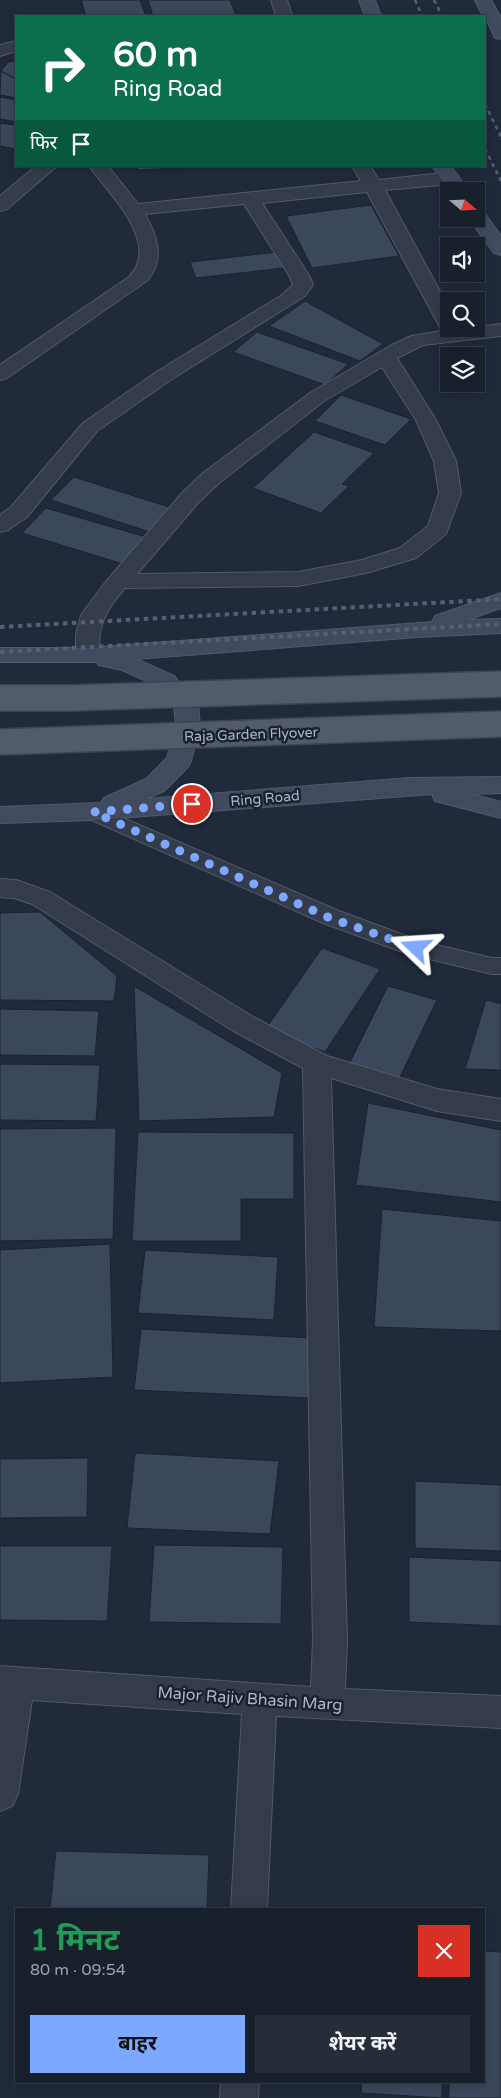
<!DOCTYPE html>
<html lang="hi">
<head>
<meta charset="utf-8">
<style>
  body { margin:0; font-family:"Varela Round","Noto Sans Devanagari",sans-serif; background:#252d38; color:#f1f3f6; height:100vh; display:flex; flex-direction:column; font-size:19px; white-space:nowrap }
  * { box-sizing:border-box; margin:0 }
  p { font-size:16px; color:#9fa3a9 }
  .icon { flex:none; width:28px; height:28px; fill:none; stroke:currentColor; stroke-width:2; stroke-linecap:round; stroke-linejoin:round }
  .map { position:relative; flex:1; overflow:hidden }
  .panel { position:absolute; left:15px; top:1908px; width:470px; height:175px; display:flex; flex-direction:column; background:#18202c; border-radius:0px; box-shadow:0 2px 12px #0003,0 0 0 1px #363e48 }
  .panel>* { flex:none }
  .hud { position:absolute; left:15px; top:15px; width:471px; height:152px; border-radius:0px; box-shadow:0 2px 12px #0003,0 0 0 1px #363e48; background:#0b6e4f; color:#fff; overflow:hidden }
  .needle { width:32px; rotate:109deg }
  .fabs { position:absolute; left:440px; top:182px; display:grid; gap:10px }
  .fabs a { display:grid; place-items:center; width:45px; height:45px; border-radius:0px; background:#18202c; box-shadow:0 2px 12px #0003,0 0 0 1px #363e48; font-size:25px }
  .pin { position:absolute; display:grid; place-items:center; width:42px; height:42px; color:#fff; margin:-21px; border:2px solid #fff; border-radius:50%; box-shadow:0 1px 5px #0007 }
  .me { position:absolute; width:55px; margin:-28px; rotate:290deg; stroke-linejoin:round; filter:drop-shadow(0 0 4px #0008) }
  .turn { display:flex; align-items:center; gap:18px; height:105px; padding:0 15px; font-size:22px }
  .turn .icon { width:65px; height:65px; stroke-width:2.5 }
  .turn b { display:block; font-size:35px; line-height:42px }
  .then { display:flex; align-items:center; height:48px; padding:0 15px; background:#0003; gap:10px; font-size:19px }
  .round { display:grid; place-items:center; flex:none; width:52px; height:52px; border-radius:0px; background:#252d38 }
  .summary { display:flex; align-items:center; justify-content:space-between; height:85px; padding:0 15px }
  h1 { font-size:30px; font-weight:700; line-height:38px; color:#1e9e55 }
  .primary-button { display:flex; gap:10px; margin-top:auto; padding:10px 15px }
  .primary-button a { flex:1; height:58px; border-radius:0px; background:#7ca8ff; color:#111; font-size:20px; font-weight:700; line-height:58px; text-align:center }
  .primary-button a+a { background:#252d38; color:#f1f3f6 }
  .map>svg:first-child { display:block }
  .building { fill:#3b485b; stroke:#1b2332 }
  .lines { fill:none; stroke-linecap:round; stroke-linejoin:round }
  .service-casing { stroke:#515a69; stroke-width:2 }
  .minor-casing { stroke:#515a69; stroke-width:2 }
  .secondary-casing { stroke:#515a69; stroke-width:2 }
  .service { fill:#343c4b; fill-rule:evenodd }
  .minor { fill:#343c4b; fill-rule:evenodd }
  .secondary { fill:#414b5f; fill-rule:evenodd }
  .rail-far1 { stroke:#556073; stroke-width:2.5; stroke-dasharray:4 4; stroke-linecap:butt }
  .rail { stroke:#556073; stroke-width:4; stroke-dasharray:4.5 4.5; stroke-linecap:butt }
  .primary-bridge-casing { stroke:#3d4554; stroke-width:28; stroke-linecap:butt }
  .primary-bridge { stroke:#515b6c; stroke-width:25 }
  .route { stroke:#7ca8ff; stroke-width:9; stroke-dasharray:0 16.2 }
  .labels { text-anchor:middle; stroke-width:5; stroke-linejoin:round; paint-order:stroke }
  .street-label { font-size:14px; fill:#aeb7c7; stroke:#192130 }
  .near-street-label { font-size:16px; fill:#aeb7c7; stroke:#192130 }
</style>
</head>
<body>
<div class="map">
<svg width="501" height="2098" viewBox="0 0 501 2098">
  <rect width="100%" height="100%" fill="#202a3b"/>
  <!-- building -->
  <path class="building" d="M81 0H140L146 16H86Z
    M148 0H230L236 16H153Z
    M16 61V79L1 71 8 62Z
    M1 71 16 79V98L0 95Z
    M0 97 16 100V122L0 119Z
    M0 123 16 125V149L0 146Z
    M137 166H212L137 170Z
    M371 205 399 256 312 268 286 216Z
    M277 252 284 268 196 278 190 262Z
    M305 301 383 344 360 361 269 326Z
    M257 332 348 364 325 385 233 352Z
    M341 395 411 419 385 445 315 421Z
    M314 432 374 453 342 484 349 486 321 513 253 488Z
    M74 477 175 509 153 533 51 500Z
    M46 508 146 537 123 564 22 533Z
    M40 912 117 976 114 1001 0 1000V913Z
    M322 948 380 969 325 1052 265 1030Z
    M134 986 282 1073 274 1117 139 1121Z
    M388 986 437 1000 398 1081 348 1066Z
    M486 1000 501 1004V1070L465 1069Z
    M0 1009 99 1011 95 1056 0 1055Z
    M0 1064 100 1065 96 1121 0 1120Z
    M368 1103 501 1130V1202L356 1185Z
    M116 1128 113 1239 0 1241V1129Z
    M138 1132 294 1133V1199H241V1241H132Z
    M382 1209 501 1221V1331L374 1327Z
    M110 1244 113 1377 0 1383V1250Z
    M145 1250 278 1257 274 1320 138 1313Z
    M141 1329 311 1338 309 1398 134 1390Z
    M135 1453 279 1461 270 1534 127 1528Z
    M88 1458 87 1517 0 1518V1459Z
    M415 1481 501 1485V1551L415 1548Z
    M154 1545 283 1547 281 1624 149 1622Z
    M0 1546H112L107 1621 0 1620Z
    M409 1557 501 1561V1626L409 1622Z
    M56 1851 209 1855 207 1909H50Z
    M484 1951 501 1952V2098H449V2081H484Z
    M362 2081H442V2098L361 2093Z"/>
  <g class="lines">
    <!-- service casing -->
    <g class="service-casing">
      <path id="service" d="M93 805 339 911 420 941 492 958H501V974H492L408 954 323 923 85 817 82 812 85 807Z"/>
    </g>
    <!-- minor casing -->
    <g class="minor-casing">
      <path id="minor" d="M271 0H287L292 16H276Z
        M16 41V51L0 56V45Z
        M36 166H57L7 209 0 211V196Z
        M89 166H108L138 204 361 181 352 166H370L379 180 450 172 457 174 459 178 457 182 450 184 385 190 449 308V329H476V327L501 324V336L423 345 397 358 436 420 456 461 461 493 446 534 416 558 366 573 298 586 125 588C113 602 103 615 100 633 98 643 102 652 96 660L88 662 80 660 76 655V635L81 615 104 584 182 493 203 473 310 393 390 346 411 336 442 331 367 192 262 203 310 277 313 285 305 296 172 379 97 431 27 517 8 530 0 532V515L11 507 83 423 158 371 282 295 293 285 290 277 244 204 145 214C157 236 165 258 148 280L7 378 0 380V365L129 277C162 243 108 193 89 166ZM382 367 416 420 434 461 439 493 428 526 400 548 362 560 298 572 137 574 198 503 219 483 324 401Z
        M0 879 16 880 50 892 255 1018 327 1056 437 1089 501 1099V1121L437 1111 331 1078 347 1641 345 1689 501 1696V1728L276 1716 267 1909H231L242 1714 32 1700 18 1794 12 1806 0 1811V1666L311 1687 313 1641 303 1068 235 1032 32 904 14 898 0 897Z
        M221 2081H259L258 2098H220Z"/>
    </g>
    <!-- secondary casing -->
    <g class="secondary-casing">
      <path id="secondary" d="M359 0H375L381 16H365Z
        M475 0H491L501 18V39L495 38 485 16H483Z
        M432 166H451L468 191H450Z
        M476 209 483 211 501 236V255L494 253 469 219H476Z
        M501 593V608L467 620 501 619V633L418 637 136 659 174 676 198 705 200 725 191 761 188 767 164 791 145 799 410 778 501 777V793L471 794 501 802V818L435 801 432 794 93 820 0 823V807L101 803 104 798 146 779 167 758 176 725 174 706 158 686 122 670 99 665 96 662H0V648H88L432 622 435 616Z"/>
    </g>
    <!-- service -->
    <use href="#service" class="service"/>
    <!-- minor -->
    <use href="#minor" class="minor"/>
    <!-- secondary -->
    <use href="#secondary" class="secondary"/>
    <!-- rail-far1 -->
    <path class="rail-far1" d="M415 0 422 16
      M434 0 442 16
      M485 104 501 137
      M485 149 501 181"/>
    <!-- rail -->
    <path class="rail" d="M0 627 501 599
      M0 652 501 624"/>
    <!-- primary-bridge casing -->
    <g class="primary-bridge-casing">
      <path id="primary-bridge" d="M0 698H71L501 684
        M0 742 501 724"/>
    </g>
    <!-- primary-bridge -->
    <use href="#primary-bridge" class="primary-bridge"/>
  </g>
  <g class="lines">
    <!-- route -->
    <path class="route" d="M192 804 93 812 330 918 416 948"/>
  </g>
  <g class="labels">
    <!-- street labels -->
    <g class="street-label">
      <text transform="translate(251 734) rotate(-2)" y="5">Raja Garden Flyover</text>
      <text transform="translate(265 798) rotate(-5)" y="5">Ring Road</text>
    </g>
    <!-- near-street labels -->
    <g class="near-street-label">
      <text transform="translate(250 1698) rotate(4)" y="6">Major Rajiv Bhasin Marg</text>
    </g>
  </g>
</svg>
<div class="fabs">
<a><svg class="needle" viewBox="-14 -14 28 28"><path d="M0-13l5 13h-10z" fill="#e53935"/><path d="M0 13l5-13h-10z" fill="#9fa3a9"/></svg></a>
<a><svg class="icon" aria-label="sound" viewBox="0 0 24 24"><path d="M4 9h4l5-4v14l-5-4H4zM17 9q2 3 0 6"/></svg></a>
<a><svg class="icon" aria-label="search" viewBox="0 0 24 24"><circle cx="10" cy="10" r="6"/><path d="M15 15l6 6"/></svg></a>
<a><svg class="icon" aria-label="layers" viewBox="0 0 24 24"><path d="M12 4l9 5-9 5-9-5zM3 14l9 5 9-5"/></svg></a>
</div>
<div class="pin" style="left:192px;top:804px;background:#d93025"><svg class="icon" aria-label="arrive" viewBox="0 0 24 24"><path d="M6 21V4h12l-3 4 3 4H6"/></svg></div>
<svg class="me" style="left:416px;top:948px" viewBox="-20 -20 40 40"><path d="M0-17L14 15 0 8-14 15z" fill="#7ca8ff" stroke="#fff" stroke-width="4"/></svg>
<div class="hud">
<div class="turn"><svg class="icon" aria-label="right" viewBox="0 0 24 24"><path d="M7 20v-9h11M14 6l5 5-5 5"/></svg><div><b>60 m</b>Ring Road</div></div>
<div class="then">फिर<svg class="icon" aria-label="arrive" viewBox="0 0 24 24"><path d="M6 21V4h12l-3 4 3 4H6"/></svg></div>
</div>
<section class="panel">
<div class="summary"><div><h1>1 मिनट</h1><p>80 m · 09:54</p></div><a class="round" style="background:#d93025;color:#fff"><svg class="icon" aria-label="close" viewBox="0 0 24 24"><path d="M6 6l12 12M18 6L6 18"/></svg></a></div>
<div class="primary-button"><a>बाहर</a><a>शेयर करें</a></div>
</section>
</div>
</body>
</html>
